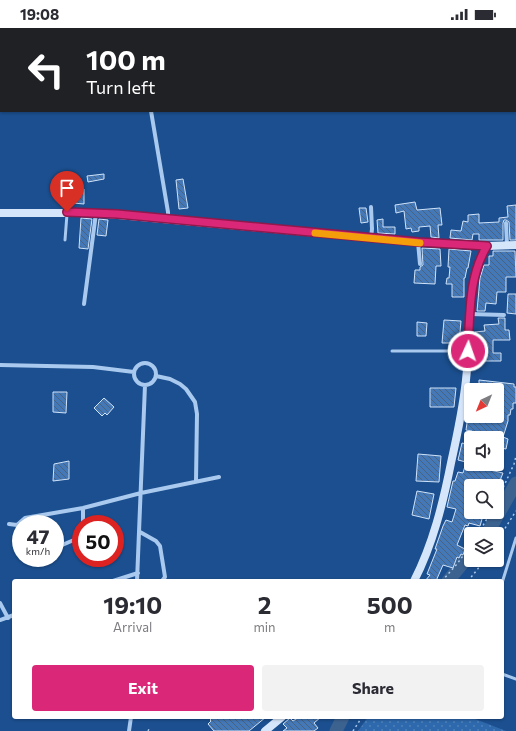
<!DOCTYPE html>
<html lang="en">
<head>
<meta charset="utf-8">
<style>
  body { margin:0; font-family:Commissioner,sans-serif; background:#f2f2f3; color:#2b2b33; height:100vh; display:flex; flex-direction:column; font-size:15px; white-space:nowrap }
  * { box-sizing:border-box; margin:0 }
  p { font-size:13px; color:#7c7c81 }
  .icon { flex:none; width:22px; height:22px; fill:none; stroke:currentColor; stroke-width:2; stroke-linecap:round; stroke-linejoin:round }
  .map { position:relative; flex:1; overflow:hidden }
  .panel { position:absolute; left:12px; top:551px; width:492px; height:140px; display:flex; flex-direction:column; background:#fff; border-radius:4px; box-shadow:0 1px 3px #0004 }
  .panel>* { flex:none }
  .banner { position:absolute; left:0px; top:0px; width:516px; height:84px; box-shadow:0 1px 3px #0004; background:#202124; color:#fff; overflow:hidden }
  .needle { width:26px; rotate:223deg }
  .tools { position:absolute; left:464px; top:355px; display:grid; gap:8px }
  .tools a { display:grid; place-items:center; width:40px; height:40px; border-radius:4px; background:#fff; box-shadow:0 1px 3px #0004; font-size:20px }
  .speed { position:absolute; left:12px; top:487px; display:flex; gap:8px; font-size:20px; font-weight:700; text-align:center }
  .speed>* { display:grid; place-content:center; width:52px; height:52px; border-radius:50%; background:#fff; box-shadow:0 1px 3px #0004; line-height:1 }
  .speed small { font-size:10px; font-weight:400 }
  .speed .limit { border:6px solid #d22; background:#fff; color:#111 }
  .pin { position:absolute; display:grid; place-items:center; width:34px; height:34px; color:#fff; margin:-41px -17px; border-radius:50% 50% 50% 0; rotate:-45deg; box-shadow:0 0 4px #0007 }
  .pin .icon { rotate:45deg }
  .me { position:absolute; width:44px; margin:-22px; rotate:3deg; stroke-linejoin:round; filter:drop-shadow(0 0 3px #0008) }
  .turn { display:flex; align-items:center; gap:14px; height:84px; padding:0 20px; font-size:18px }
  .turn .icon { width:52px; height:52px; stroke-width:2.5 }
  .turn b { display:block; font-size:28px; line-height:34px }
  .eta { display:flex; justify-content:space-evenly; align-items:center; height:68px; text-align:center }
  .eta b { font-size:24px; font-weight:700; line-height:28px }
  .action { display:flex; gap:8px; margin-top:auto; padding:8px 20px }
  .action a { flex:1; height:46px; border-radius:4px; background:#db2777; color:#fff; font-size:16px; font-weight:700; line-height:46px; text-align:center }
  .action a+a { background:#f2f2f3; color:#2b2b33 }
  .status { display:flex; justify-content:space-between; align-items:center; height:28px; padding:0 20px; background:#fff; direction:ltr }
  .status svg { height:11px; fill:currentColor }
  .map>svg:first-child { display:block }
  .grass { fill:url(#grass-dots) }
  .lines { fill:none; stroke-linecap:round; stroke-linejoin:round }
  .river { stroke:#3c6290; stroke-width:13 }
  .building { fill:url(#building-back-hatch); stroke:#cfe3fa }
  .path { stroke:#a9c9ee; stroke-width:1.5; stroke-dasharray:2 3; stroke-linecap:butt }
  .lane { stroke:#a9c9ee; stroke-width:3 }
  .street { stroke:#a9c9ee; stroke-width:4 }
  .secondary { stroke:#d6e6fa; stroke-width:8 }
  .route-casing { stroke:#8e194d; stroke-width:10 }
  .route { stroke:#db2777; stroke-width:7 }
  .slow { stroke:#f59e0b; stroke-width:7 }
</style>
</head>
<body>
<div class="status"><b>19:08</b><svg viewBox="0 0 49 12"><path d="M0 12V9h3v3zM5 12V6h3v6zM10 12V3h3v9zM15 12V0h3v12zM26 1h20v11H26zM47 4h2v5h-2z"/></svg></div>
<div class="map">
<svg width="516" height="703" viewBox="0 0 516 703">
  <defs>
    <pattern id="grass-dots" width="8" height="8" patternUnits="userSpaceOnUse"><rect width="8" height="8" fill="#2e69ad"/><path d="M2 2h.1M6 6h.1" fill="none" stroke="#4d80b9" stroke-width="1.8" stroke-linecap="round"/></pattern>
    <pattern id="building-back-hatch" width="6" height="6" patternUnits="userSpaceOnUse"><rect width="6" height="6" fill="#4478b7"/><path d="M-1 5l2 2M0 0l6 6M5-1l2 2" fill="none" stroke="#486282"/></pattern>
  </defs>
  <rect width="100%" height="100%" fill="#1b4f8f"/>
  <!-- grass -->
  <path class="grass" d="M368 689H470L506 703H358Z"/>
  <g class="lines">
    <!-- river -->
    <path class="river" d="M461 0 462 1
      M515 65 516 66
      M487 506 516 455
      M448 553 471 525
      M336 703 343 689"/>
  </g>
  <!-- building -->
  <path class="building" d="M104 146V151L88 154 87 148Z
    M183 151 188 180 179 181 176 152Z
    M73 161H84V176L73 175Z
    M415 174 417 182 440 180 442 197H438L439 210 431 209 430 198 419 199V203L412 204 411 200 406 201 404 183 396 185 395 177Z
    M516 177V212H510L509 194 506 192H504L503 195V212H479V206H473L472 212 450 210 451 202 461 203 463 193 468 194V187L479 186V195L499 194V190L508 189 507 178Z
    M359 180H366L368 194 361 195Z
    M81 190 92 191 88 221 79 220Z
    M99 191 108 192 106 208 97 207Z
    M383 191V199H395V206L378 205 377 192Z
    M422 220 440 221 441 238H436L435 256 414 255 415 242H420V239L423 237Z
    M449 221 471 223 468 240H467L465 250H464V269H452V256H446L447 250H449L450 239H448Z
    M493 223H515L516 249H506V264H497L496 276 486 275 485 283H477L480 250 484 237H489V228H493Z
    M508 266H516V286L507 285Z
    M498 290H505V302H509L510 312H493V325H501V333H482V321H476L475 304 485 303 484 297 499 296Z
    M444 292 461 293 459 315H442Z
    M417 294 427 295 426 308H417Z
    M479 352 514 356V359H516V375H513V381H511L510 387H508V393L503 409 508 411 506 421 497 419V410H470L472 403 466 402 468 388H497V362H471L472 356 479 357Z
    M430 360H456L454 379H430Z
    M53 364H67L66 385 53 384Z
    M104 370 114 379 107 387 105 385 102 388 94 380Z
    M462 415 471 417V436H488L486 441 503 445 501 450 499 458H471V484H484L480 498 469 495 468 498 465 497 457 517 465 521 463 527 461 526 459 530 457 529 453 540 443 537 436 553H425L430 547 427 546 437 521H435L443 498 446 492 452 494 456 481 447 479 453 453H455L458 444 463 445 466 434 458 432Z
    M418 426 441 428 439 454 416 453Z
    M69 433V451L53 453 54 436Z
    M417 463 434 466 429 491 412 487Z
    M213 689H266L249 703H214L208 696 211 693 210 692Z
    M299 689H321L314 695 318 700 314 703H283L287 700 283 696 290 690 293 693Z"/>
  <g class="lines">
    <!-- path -->
    <path class="path" d="M497 473 514 436 516 428
      M478 506 491 484
      M497 513 516 483
      M442 553 457 536 471 517
      M468 553 485 532
      M148 703 149 701
      M353 703 362 689"/>
    <!-- lane -->
    <path class="lane" d="M65 212 67 186
      M392 323H468
      M502 555 516 510
      M502 646 516 651"/>
    <!-- street -->
    <path class="street" d="M485 0V1
      M513 0 514 1
      M515 6 516 10
      M515 18H516
      M515 32 516 33
      M151 83 168 184V191
      M506 195 507 217
      M371 210 372 201 371 179
      M418 214 420 236
      M84 276 96 185
      M470 286 504 287
      M134 346a11 11 0 1 1 22 0a11 11 0 1 1-22 0Z
      M0 337 93 339 134 344
      M156 348 170 351 180 356 186 361 195 374 197 386 196 453
      M83 480V496
      M9 496 17 497
      M17 497 25 490 83 480 141 465 219 449
      M17 497 21 508
      M140 504 156 513 160 518 165 549 162 553
      M55 520 81 509
      M113 553 138 545
      M137 553 145 357
      M0 575 8 590
      M0 592 14 587
      M129 703 131 689"/>
    <!-- secondary -->
    <path class="secondary" d="M0 185H96L418 214 487 218 516 217
      M414 553C433 516 443 475 451 435 457 408 463 380 466 352 471 309 464 256 487 218
      M265 703 282 689"/>
  </g>
  <g class="lines">
    <!-- route casing -->
    <g class="route-casing">
      <path id="route" d="M67 184 117 186 418 214 487 218C468 249 470 289 468 323"/>
    </g>
    <!-- route -->
    <use href="#route" class="route"/>
    <!-- slow -->
    <path class="slow" d="M315 205 420 215"/>
  </g>
</svg>
<div class="tools">
<a><svg class="needle" viewBox="-14 -14 28 28"><path d="M0-13l5 13h-10z" fill="#e53935"/><path d="M0 13l5-13h-10z" fill="#7c7c81"/></svg></a>
<a><svg class="icon" aria-label="sound" viewBox="0 0 24 24"><path d="M4 9h4l5-4v14l-5-4H4zM17 9q2 3 0 6"/></svg></a>
<a><svg class="icon" aria-label="search" viewBox="0 0 24 24"><circle cx="10" cy="10" r="6"/><path d="M15 15l6 6"/></svg></a>
<a><svg class="icon" aria-label="layers" viewBox="0 0 24 24"><path d="M12 4l9 5-9 5-9-5zM3 14l9 5 9-5"/></svg></a>
</div>
<div class="speed"><div>47<small>km/h</small></div><div class="limit">50</div></div>
<div class="pin" style="left:67px;top:184px;background:#d93025"><svg class="icon" aria-label="arrive" viewBox="0 0 24 24"><path d="M6 21V4h12l-3 4 3 4H6"/></svg></div>
<svg class="me" style="left:468px;top:323px" viewBox="-20 -20 40 40"><circle r="17" fill="#db2777" stroke="#fff" stroke-width="3"/><path d="M0-11L8 9 0 5-8 9z" fill="#fff"/></svg>
<div class="banner">
<div class="turn"><svg class="icon" aria-label="left" viewBox="0 0 24 24"><path d="M17 20v-9H6M10 6l-5 5 5 5"/></svg><div><b>100 m</b>Turn left</div></div>
</div>
<section class="panel">
<div class="eta">
<div><b>19:10</b><p>Arrival</p></div>
<div><b>2</b><p>min</p></div>
<div><b>500</b><p>m</p></div>
</div>
<div class="action"><a>Exit</a><a>Share</a></div>
</section>
</div>
</body>
</html>
